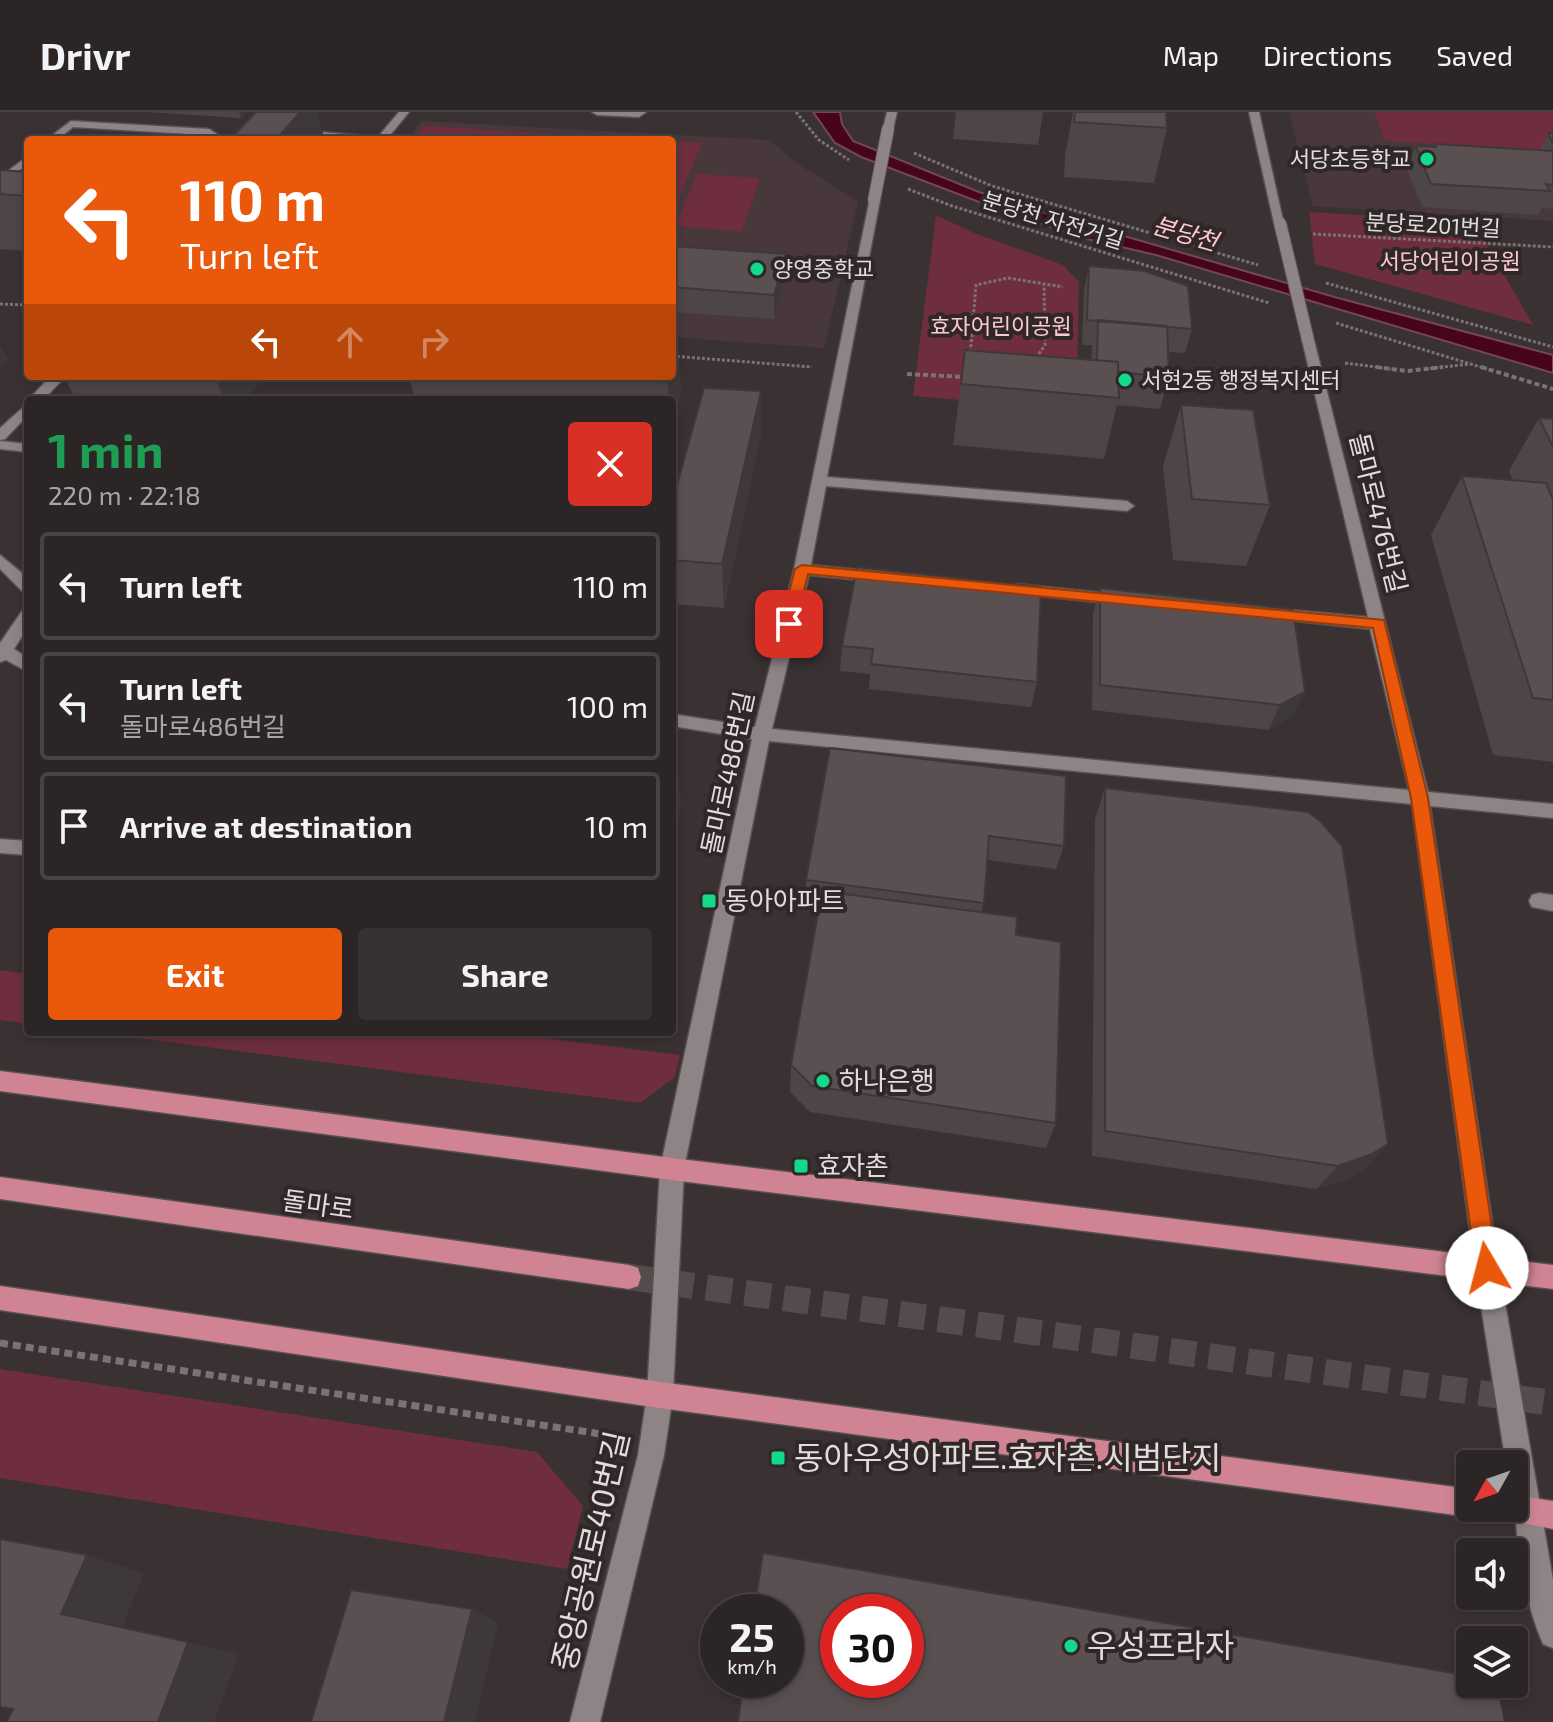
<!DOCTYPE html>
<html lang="en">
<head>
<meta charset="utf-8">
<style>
  body { margin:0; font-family:"Exo 2","Noto Sans KR",sans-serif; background:#383132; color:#f1f3f6; height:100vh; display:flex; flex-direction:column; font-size:30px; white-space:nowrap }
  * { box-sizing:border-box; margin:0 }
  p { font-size:26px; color:#a6a5a7 }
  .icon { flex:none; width:44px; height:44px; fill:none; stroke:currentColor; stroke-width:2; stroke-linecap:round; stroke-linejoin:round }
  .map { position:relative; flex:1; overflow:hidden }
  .drawer { position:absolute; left:24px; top:284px; width:652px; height:640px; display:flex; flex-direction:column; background:#2c2526; border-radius:8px; box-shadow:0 4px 12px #0003,0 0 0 2px #484243 }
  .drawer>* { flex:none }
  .guide { position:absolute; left:24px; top:24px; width:652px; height:244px; border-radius:8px; box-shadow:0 4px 12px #0003,0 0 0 2px #484243; background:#ea580c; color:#fff; overflow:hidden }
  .needle { width:52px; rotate:230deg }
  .controls { position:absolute; left:1456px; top:1338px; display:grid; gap:16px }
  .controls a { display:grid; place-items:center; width:72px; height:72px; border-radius:8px; background:#2c2526; box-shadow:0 4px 12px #0003,0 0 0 2px #484243; font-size:40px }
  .speed { position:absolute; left:700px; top:1482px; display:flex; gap:16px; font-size:40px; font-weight:700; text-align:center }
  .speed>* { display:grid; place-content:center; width:104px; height:104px; border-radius:50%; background:#2c2526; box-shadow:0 4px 12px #0003,0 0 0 2px #484243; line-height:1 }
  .speed small { font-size:20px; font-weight:400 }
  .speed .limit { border:12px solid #d22; background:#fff; color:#111 }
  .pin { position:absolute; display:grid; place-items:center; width:68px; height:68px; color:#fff; margin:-34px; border-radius:16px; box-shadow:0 4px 12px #0006 }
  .me { position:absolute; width:88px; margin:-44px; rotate:352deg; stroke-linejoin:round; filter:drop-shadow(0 0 6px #0008) }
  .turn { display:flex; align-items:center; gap:28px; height:168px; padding:0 24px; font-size:36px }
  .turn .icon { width:104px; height:104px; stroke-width:2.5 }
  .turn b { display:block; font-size:56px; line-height:68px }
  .lanes { display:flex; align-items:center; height:76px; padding:0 24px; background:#0003; justify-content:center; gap:40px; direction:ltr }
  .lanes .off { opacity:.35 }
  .round { display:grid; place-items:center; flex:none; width:84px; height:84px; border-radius:8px; background:#383132 }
  .headline { display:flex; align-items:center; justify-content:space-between; height:136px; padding:0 24px }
  h1 { font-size:48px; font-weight:700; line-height:60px; color:#1e9e55 }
  .button { display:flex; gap:16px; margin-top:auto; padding:16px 24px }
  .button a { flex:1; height:92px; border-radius:8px; background:#ea580c; color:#fff; font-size:32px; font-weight:700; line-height:92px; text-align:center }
  .button a+a { background:#383132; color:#f1f3f6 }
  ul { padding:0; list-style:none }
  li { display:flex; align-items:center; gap:24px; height:108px; margin:0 16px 12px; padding:0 8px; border:4px solid #484243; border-radius:8px }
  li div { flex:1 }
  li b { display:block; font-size:30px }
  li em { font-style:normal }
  header { display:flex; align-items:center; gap:48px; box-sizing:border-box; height:112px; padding:0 40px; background:#2c2526; border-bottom:2px solid #484243 }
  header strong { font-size:38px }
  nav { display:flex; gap:44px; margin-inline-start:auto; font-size:28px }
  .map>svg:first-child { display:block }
  .built { fill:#48383b }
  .green { fill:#6e2e3d }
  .water { fill:#46051b; stroke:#754655; stroke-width:2 }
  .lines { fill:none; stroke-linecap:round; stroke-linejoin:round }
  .major-tunnel { stroke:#534b4c; stroke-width:26; stroke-dasharray:26 13; stroke-linecap:butt }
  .minor-casing { stroke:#575051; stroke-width:3 }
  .major-casing { stroke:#575051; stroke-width:3 }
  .path-far2 { stroke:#7a7274; stroke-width:3; stroke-dasharray:3 2; stroke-linecap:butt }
  .path-far1 { stroke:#7a7274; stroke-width:4; stroke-dasharray:5 3; stroke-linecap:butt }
  .path { stroke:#7a7274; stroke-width:7; stroke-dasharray:8 5; stroke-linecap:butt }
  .minor { fill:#8e8485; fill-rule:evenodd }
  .major { fill:#d08493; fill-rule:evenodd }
  .minor-bridge-casing { stroke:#575051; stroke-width:14; stroke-linecap:butt }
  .minor-bridge { stroke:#8e8485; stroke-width:12 }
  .wall { fill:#4d4547 }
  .shaded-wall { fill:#3f3839 }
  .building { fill:#5a5052; stroke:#3f3839; stroke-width:2; fill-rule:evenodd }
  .route { fill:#ea580c; stroke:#983908; stroke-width:2 }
  .poi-dot { fill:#13d98a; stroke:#302729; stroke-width:3 }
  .labels { text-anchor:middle; stroke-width:8; stroke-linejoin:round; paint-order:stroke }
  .far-poi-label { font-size:22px; fill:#e2dcdd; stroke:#302729; text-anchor:start }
  .far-street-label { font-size:22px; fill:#e2dcdd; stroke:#302729 }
  .far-park-label { font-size:22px; fill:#fcc8d0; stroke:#302729 }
  .far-water-label { font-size:24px; font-style:italic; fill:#fdc9d1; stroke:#302729 }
  .street-label { font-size:26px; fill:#e2dcdd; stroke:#302729 }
  .poi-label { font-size:26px; fill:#e2dcdd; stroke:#302729; text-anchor:start }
  .near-poi-label { font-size:32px; fill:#e2dcdd; stroke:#302729; text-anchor:start }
  .near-street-label { font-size:32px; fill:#e2dcdd; stroke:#302729 }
</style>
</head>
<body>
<header>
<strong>Drivr</strong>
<nav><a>Map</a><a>Directions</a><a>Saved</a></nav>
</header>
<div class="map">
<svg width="1553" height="1610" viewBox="0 0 1553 1610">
  <rect width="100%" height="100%" fill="#3a3133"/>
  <!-- built -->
  <path class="built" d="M1289 0H1553V109L1313 94Z
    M421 9 769 28 798 52 858 89 824 236 672 225V28H407Z"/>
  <!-- green -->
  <path class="green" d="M1374 0H1553V39L1385 29Z
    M424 14 656 28H413Z
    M672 29 702 31 672 102Z
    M697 62 760 66 742 119 675 114Z
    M1309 100 1474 110 1533 213 1315 152Z
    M936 103 974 121 1063 153 1079 170 1076 298 913 284Z
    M0 858 28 862V912L0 908Z
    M91 920H497L680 943 674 966 640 991Z
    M0 1257 537 1340 583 1394 567 1457 0 1366Z"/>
  <!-- water -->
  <path class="water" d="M813 0H840L842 12 853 29 979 80 1031 97 1338 186 1553 243V261L1156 143 1083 126 1000 98 861 45 835 31Z"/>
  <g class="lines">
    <!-- major-tunnel -->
    <path class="major-tunnel" d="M629 1165 1553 1291"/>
    <!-- minor casing -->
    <g class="minor-casing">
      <path id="minor" d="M399 0H409L386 28H341L292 21 297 18 378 25Z
        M592 0H646L639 5 597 3Z
        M887 0H897L893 17 888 20 883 17Z
        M1249 0H1259L1284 113 1274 111Z
        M71 9 209 17 226 28H214L206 23 73 15 57 28H46Z
        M28 44V52L0 73V65Z
        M870 86 880 88 827 365 1127 389 1134 394 1127 399 826 374 811 453 881 460 889 465 881 470 809 463 772 617 1409 678 1370 517 1268 506 1260 501 1268 496 1368 505 1302 228 1308 224 1314 228 1428 680 1553 692V706L1430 694 1499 1156 1553 1468V1536L1543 1532C1519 1476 1514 1412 1514 1352H1506L1475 1156 1412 692 769 629 684 1057 673 1283 664 1343 600 1610H570L638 1343 647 1283 660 1057 752 627 672 614V602L755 615 794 457Z
        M51 264H66L43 288H28Z
        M28 291V303L5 327 0 328V316Z
        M0 329 28 332V340L0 337Z
        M0 443 28 466V480L22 479 0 457Z
        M1017 472 1124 483 1132 488 1124 493 1011 481V473Z
        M28 498V515L14 537 28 546V560L6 548 0 550V531L22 499Z
        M0 727 28 729V743L0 741Z
        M1539 781 1553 783V799L1532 795 1529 789 1532 783Z"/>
    </g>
    <!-- major casing -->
    <g class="major-casing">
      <path id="major" d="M0 959 672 1046 1553 1153V1177L672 1068 0 979Z
        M0 1065 629 1153 638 1156 641 1165 638 1174 629 1177 0 1087Z
        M0 1174 660 1270 1470 1377V1396H1482L1480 1401 1470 1405 660 1296 0 1198Z
        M1514 1383 1553 1389V1417L1497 1406 1493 1396H1514Z"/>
    </g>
    <!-- path-far2 -->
    <path class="path-far2" d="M796 0 819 28 849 48
      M914 41 992 74 1258 153
      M908 77 952 94 1269 191
      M1313 122 1553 135
      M1326 171 1553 235
      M0 192 28 193
      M1336 211 1487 257
      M672 244 812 255
      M970 245 976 173 1008 166 1063 175
      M1036 246 1045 233 1044 173
      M1345 251 1391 257
      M1425 257 1470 252"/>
    <!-- path-far1 -->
    <path class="path-far1" d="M1376 255 1407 259 1443 255
      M1481 255 1553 277
      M907 262 966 265"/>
    <!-- path -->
    <path class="path" d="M0 1231 601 1322 615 1328"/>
    <!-- minor -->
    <use href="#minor" class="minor"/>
    <!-- major -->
    <use href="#major" class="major"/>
    <!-- minor-bridge casing -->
    <g class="minor-bridge-casing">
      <path id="minor-bridge" d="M874 88 888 17
        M1280 111 1308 228"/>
    </g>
    <!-- minor-bridge -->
    <use href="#minor-bridge" class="minor-bridge"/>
  </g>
  <!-- wall -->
  <path class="wall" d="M147 0H246L241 6Z
    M956 0H1043L1038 33 953 27Z
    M1073 0H1166L1167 16 1154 71 1064 65 1065 43Z
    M1548 21H1553V97L1542 96 1538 103 1422 95 1407 57 1416 34 1435 35 1436 32 1540 38Z
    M0 58 28 60V139L0 137Z
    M672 134 786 142V166L774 207 672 200Z
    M1089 154 1192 217 1185 241 1168 240 1169 265 1160 297 1117 293 1104 347 953 333 965 238 1091 248 1092 233H1082L1084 179Z
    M678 241 681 284 672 288H415L409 264H672Z
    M64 264H257L259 270 246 288H76Z
    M761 279V322L724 496 672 492V391Z
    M1181 293 1270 393 1246 454 1173 448 1163 354Z
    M1539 306 1553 307V650L1493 643 1431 423 1462 364 1513 368 1509 359Z
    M857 455 1037 570 1031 595 869 577 870 562 840 559 842 534Z
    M1100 476 1305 580 1292 604 1268 618 1092 598 1093 502Z
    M830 636 1064 734 1056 757 987 748 984 791 981 800 1016 823 1056 1011 1046 1036 810 1000 790 980 791 953 820 793 805 791 806 768Z
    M1105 676 1388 1032 1364 1057 1349 1067 1316 1077 1092 1044 1095 707Z"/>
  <!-- shaded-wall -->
  <path class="shaded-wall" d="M239 0H246L241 6Z
    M300 0H317L325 28H276Z
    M786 142V166L774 207V183Z
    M0 234 8 248 0 256Z
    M678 241 681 284 672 311V288H669L668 270 670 264H672V259Z
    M215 264H257L259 270 246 288H224Z
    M761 279V322L724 496 722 452Z
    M1305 580 1292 604 1268 618 1280 593Z
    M675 634 681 693 672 731V647Z
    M1388 1032 1364 1057 1349 1067 1316 1077 1338 1054Z
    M87 1443 144 1461 122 1516 61 1502Z
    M472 1497 498 1511 475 1610H444Z
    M188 1530 239 1542 214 1610H158Z"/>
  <!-- building -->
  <path class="building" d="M256 0H300L276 28H229Z
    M1075 0H1166L1167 16 1074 10Z
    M1548 21H1553V30H1552Z
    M1436 32 1553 39V73L1546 72 1550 79 1431 72 1416 34 1436 35Z
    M0 58 28 60V84L0 82Z
    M672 134 786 142 774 183 672 175Z
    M1089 154 1144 159 1188 174 1192 217 1087 208Z
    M1098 208 1167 214 1169 265 1118 260V250L1097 248Z
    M965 238 1118 250 1119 286 961 272Z
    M672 240 678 241 672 259Z
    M590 264H670L668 270Z
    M704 276 761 279 722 452 672 448V391Z
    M1181 293 1253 298 1270 393 1192 387Z
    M1539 306 1553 307V335Z
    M1462 364 1546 371 1553 388V588L1533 586Z
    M857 455 1041 475 1037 570 871 552 873 537 842 534Z
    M1100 476 1293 497 1305 580 1280 593 1100 573Z
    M830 636 1066 664 1064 734 989 724 984 791 806 768Z
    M1105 676 1308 700 1321 710 1342 734 1388 1032 1372 1042 1338 1054 1105 1019Z
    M822 779 1017 805 1016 823 1061 830 1056 1011 812 974 791 953Z
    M0 1427 87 1443 61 1502 188 1530 158 1610H7L13 1597 0 1595Z
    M763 1441 1470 1564V1572H1497L1505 1610H738L744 1568H786V1500H754ZM838 1500H906V1568H838Z
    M351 1478 472 1497 444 1610H311Z"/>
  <!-- route -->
  <path class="route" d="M802 453 1384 508 1428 686 1498 1156 1495 1164 1487 1167 1479 1164 1476 1156 1411 686 1373 516 808 462 796 512 789 517 781 512 795 457Z"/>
  <!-- markers -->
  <g class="poi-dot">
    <circle cx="1427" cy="47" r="8"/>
    <circle cx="757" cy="157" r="8"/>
    <circle cx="1125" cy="268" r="8"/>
    <rect x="701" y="781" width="16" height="16" rx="4"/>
    <circle cx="823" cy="969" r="8"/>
    <rect x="793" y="1046" width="16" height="16" rx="4"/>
    <rect x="770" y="1338" width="16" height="16" rx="4"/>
    <circle cx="1071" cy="1534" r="8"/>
  </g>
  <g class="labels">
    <!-- far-poi labels -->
    <g class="far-poi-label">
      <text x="1411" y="55" text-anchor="end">서당초등학교</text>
      <text x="773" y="165">양영중학교</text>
      <text x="1141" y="276">서현2동 행정복지센터</text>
    </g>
    <!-- far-street labels -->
    <g class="far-street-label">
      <text transform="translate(1053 108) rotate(17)" y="8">분당천 자전거길</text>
      <text transform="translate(1433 113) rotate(3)" y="8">분당로201번길</text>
    </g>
    <!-- far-park labels -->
    <g class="far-park-label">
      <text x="1450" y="157">서당어린이공원</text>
      <text x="1001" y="222">효자어린이공원</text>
    </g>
    <!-- far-water labels -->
    <g class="far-water-label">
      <text transform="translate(1185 122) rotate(16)" y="8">분당천</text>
    </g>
    <!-- street labels -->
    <g class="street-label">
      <text transform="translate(1378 401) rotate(76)" y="9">돌마로476번길</text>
      <text transform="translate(728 661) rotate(-78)" y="9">돌마로486번길</text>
      <text transform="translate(318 1093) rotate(8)" y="9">돌마로</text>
    </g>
    <!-- poi labels -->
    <g class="poi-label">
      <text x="725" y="798">동아아파트</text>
      <text x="839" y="978">하나은행</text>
      <text x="817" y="1063">효자촌</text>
    </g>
    <!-- near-poi labels -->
    <g class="near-poi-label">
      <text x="794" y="1357">동아우성아파트.효자촌.시범단지</text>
      <text x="1087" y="1545">우성프라자</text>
    </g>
    <!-- near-street labels -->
    <g class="near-street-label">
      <text transform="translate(591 1439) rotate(-77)" y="11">중앙공원로40번길</text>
    </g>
  </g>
</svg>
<div class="controls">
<a><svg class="needle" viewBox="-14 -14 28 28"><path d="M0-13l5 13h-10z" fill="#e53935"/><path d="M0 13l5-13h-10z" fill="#a6a5a7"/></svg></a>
<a><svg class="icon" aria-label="sound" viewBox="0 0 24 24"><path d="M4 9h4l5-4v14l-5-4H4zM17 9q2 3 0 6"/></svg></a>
<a><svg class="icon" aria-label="layers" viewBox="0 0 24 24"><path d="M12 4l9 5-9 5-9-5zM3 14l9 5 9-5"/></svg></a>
</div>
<div class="speed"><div>25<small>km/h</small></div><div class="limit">30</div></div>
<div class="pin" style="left:789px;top:512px;background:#d93025"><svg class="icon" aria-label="arrive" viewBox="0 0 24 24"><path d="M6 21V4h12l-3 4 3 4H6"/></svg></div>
<svg class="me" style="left:1487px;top:1156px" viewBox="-20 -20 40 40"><circle r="19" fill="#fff"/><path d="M0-13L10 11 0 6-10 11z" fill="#ea580c"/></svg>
<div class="guide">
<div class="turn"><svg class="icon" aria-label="left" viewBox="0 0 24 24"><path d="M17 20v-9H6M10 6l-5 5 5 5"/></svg><div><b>110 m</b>Turn left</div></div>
<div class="lanes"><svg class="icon" aria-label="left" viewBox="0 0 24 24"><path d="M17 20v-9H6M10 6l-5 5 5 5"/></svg><svg class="icon off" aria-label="ahead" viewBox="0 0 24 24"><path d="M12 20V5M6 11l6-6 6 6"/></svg><svg class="icon off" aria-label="right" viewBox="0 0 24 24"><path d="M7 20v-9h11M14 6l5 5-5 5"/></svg></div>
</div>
<section class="drawer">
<div class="headline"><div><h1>1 min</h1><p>220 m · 22:18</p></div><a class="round" style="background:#d93025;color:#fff"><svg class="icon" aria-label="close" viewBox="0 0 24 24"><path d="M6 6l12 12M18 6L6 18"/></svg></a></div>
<ul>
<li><svg class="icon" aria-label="left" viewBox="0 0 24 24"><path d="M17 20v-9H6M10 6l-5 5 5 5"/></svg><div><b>Turn left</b></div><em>110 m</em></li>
<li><svg class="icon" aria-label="left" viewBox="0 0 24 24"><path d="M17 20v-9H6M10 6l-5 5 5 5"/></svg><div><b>Turn left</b><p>돌마로486번길</p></div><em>100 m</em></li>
<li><svg class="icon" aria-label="arrive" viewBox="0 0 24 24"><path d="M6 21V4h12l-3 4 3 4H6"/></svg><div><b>Arrive at destination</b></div><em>10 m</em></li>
</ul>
<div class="button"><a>Exit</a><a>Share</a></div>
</section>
</div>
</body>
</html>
